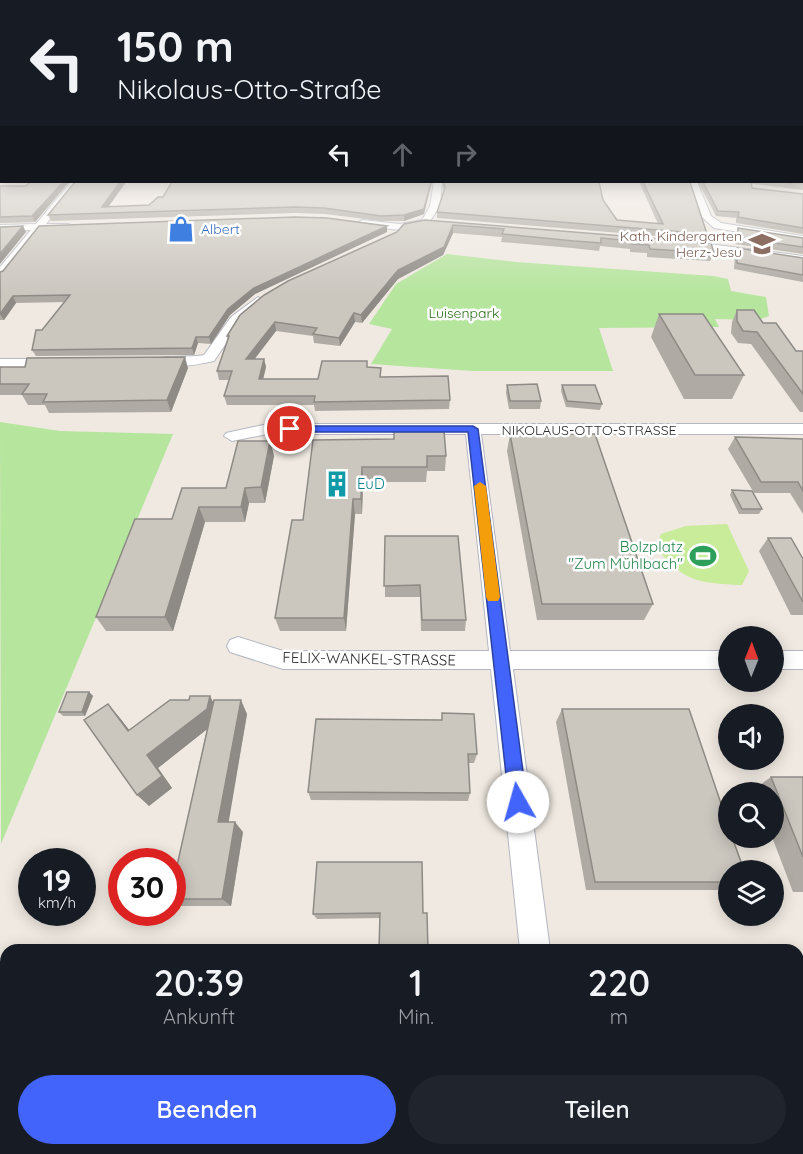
<!DOCTYPE html>
<html lang="de">
<head>
<meta charset="utf-8">
<style>
  body { margin:0; font-family:Quicksand,sans-serif; background:#20242c; color:#f1f3f6; height:100vh; display:flex; flex-direction:column; font-size:22px; white-space:nowrap }
  * { box-sizing:border-box; margin:0 }
  p { font-size:20px; color:#9ea1a6 }
  .icon { flex:none; width:33px; height:33px; fill:none; stroke:currentColor; stroke-width:2; stroke-linecap:round; stroke-linejoin:round }
  .map { position:relative; flex:1; overflow:hidden }
  .sheet { position:absolute; left:0px; top:944px; width:804px; height:212px; display:flex; flex-direction:column; background:#171b24; border-radius:18px 18px 0 0; box-shadow:0 3px 15px #0003 }
  .sheet>* { flex:none }
  .top-card { position:absolute; left:0px; top:0px; width:804px; height:183px; box-shadow:0 3px 15px #0003; background:#171b24; color:#f1f3f6; overflow:hidden }
  .needle { width:39px; rotate:1deg }
  .fabs { position:absolute; left:718px; top:626px; display:grid; gap:12px }
  .fabs a { display:grid; place-items:center; width:66px; height:66px; border-radius:50%; background:#171b24; box-shadow:0 3px 15px #0003; font-size:30px }
  .speed { position:absolute; left:18px; top:848px; display:flex; gap:12px; font-size:30px; font-weight:700; text-align:center }
  .speed>* { display:grid; place-content:center; width:78px; height:78px; border-radius:50%; background:#171b24; box-shadow:0 3px 15px #0003; line-height:1 }
  .speed small { font-size:15px; font-weight:400 }
  .speed .limit { border:9px solid #d22; background:#fff; color:#111 }
  .pin { position:absolute; display:grid; place-items:center; width:51px; height:51px; color:#fff; margin:-26px; border:3px solid #fff; border-radius:50%; box-shadow:0 2px 6px #0007 }
  .me { position:absolute; width:66px; margin:-33px; rotate:353deg; stroke-linejoin:round; filter:drop-shadow(0 0 4px #0008) }
  .turn { display:flex; align-items:center; gap:21px; height:126px; padding:0 18px; font-size:27px }
  .turn .icon { width:78px; height:78px; stroke-width:2.5 }
  .turn b { display:block; font-size:42px; line-height:51px }
  .lanes { display:flex; align-items:center; height:57px; padding:0 18px; background:#0003; justify-content:center; gap:30px; direction:ltr }
  .lanes .off { opacity:.35 }
  .eta { display:flex; justify-content:space-evenly; align-items:center; height:102px; text-align:center }
  .eta b { font-size:36px; font-weight:600; line-height:42px }
  .action { display:flex; gap:12px; margin-top:auto; padding:12px 18px }
  .action a { flex:1; height:69px; border-radius:36px; background:#4264fb; color:#fff; font-size:24px; font-weight:600; line-height:69px; text-align:center }
  .action a+a { background:#20242c; color:#f1f3f6 }
  .map>svg:first-child { display:block }
  .green { fill:#b6e59e }
  .pitch { fill:#c9ec9a }
  .lines { fill:none; stroke-linecap:round; stroke-linejoin:round }
  .minor-casing { stroke:#b4b7c1; stroke-width:2 }
  .minor { fill:#fff; fill-rule:evenodd }
  .wall { fill:#afaba4 }
  .shaded-wall { fill:#8e8b86 }
  .building { fill:#cbc7bf; stroke:#8e8b86; stroke-width:1.5 }
  .route { fill:#4264fb; stroke:#2b41a3; stroke-width:1.5 }
  .slow { fill:#f59e0b }
  .labels { text-anchor:middle; stroke-width:5; stroke-linejoin:round; paint-order:stroke }
  .far-shop-label { font-size:14px; fill:#366cbe; stroke:#fff; text-anchor:start }
  .far-education-label { font-size:14px; fill:#785e54; stroke:#fff; text-anchor:end }
  .far-park-label { font-size:14px; fill:#2c6e1b; stroke:#fff }
  .far-street-label { font-size:14px; fill:#2e2e2e; stroke:#fff }
  .culture-label { font-size:15px; fill:#0d838f; stroke:#fff; text-anchor:start }
  .leisure-label { font-size:15px; fill:#27864d; stroke:#fff; text-anchor:end }
  .street-label { font-size:15px; fill:#2e2e2e; stroke:#fff }
</style>
</head>
<body>
<div class="map">
<svg width="803" height="1154" viewBox="0 0 803 1154">
  <rect width="100%" height="100%" fill="#efe9e1"/>
  <!-- green -->
  <path class="green" d="M447 254 516 262 713 276 728 279 731 291 766 297 769 316 758 320 715 319 719 327 599 328 613 371H473L371 364 392 329 369 324 396 284Z
    M0 422 60 431 173 434 1 844Z"/>
  <!-- pitch -->
  <path class="pitch" d="M727 524 749 571 742 585C699 583 684 583 656 547L661 534 686 526Z"/>
  <g class="lines">
    <!-- minor casing -->
    <g class="minor-casing">
      <path id="minor" d="M71 182H79L46 224H69V228L41 230 4 276 0 277V267L31 230 0 231V225L36 224Z
        M434 182H442L440 206 428 224 400 230 362 226 357 223 362 220 400 224 422 220 430 206Z
        M689 182H697L711 216 721 223 803 236V242L714 228 702 217Z
        M685 241 803 256V262L681 246 680 244Z
        M258 297 264 301 240 323 214 361C200 364 163 372 152 362 160 354 191 358 204 355L231 317Z
        M0 359H52L59 363 52 367H0Z
        M268 424H803V434H481L510 651H729V669H513L550 950H520L491 669H283L230 652 227 646 230 640 238 637 283 651H489L466 434H268L232 441 224 436 226 433Z
        M774 651H803V669H774Z
        M798 968H803V998H798Z
        M542 1149H578V1154H542Z"/>
    </g>
    <!-- minor -->
    <use href="#minor" class="minor"/>
  </g>
  <!-- wall -->
  <path class="wall" d="M803 141V190L753 184H751L752 188 803 194V234L736 223V218L716 216 698 182H802Z
    M30 182H69L35 222 0 223V186H26Z
    M75 182H126L108 207 149 205 158 197 424 214 404 221H381L325 214 296 213 51 221 48 215Z
    M442 182H599L603 200 617 220 658 224 640 184V182H690L707 234 705 240 437 218V212L444 191Z
    M425 220 711 243 714 253 710 261 647 257V253L630 252V249L600 246 599 251 572 248 501 242 502 237 453 233 443 255 398 279 362 323 355 322 340 346 314 343 313 336 276 331 254 359H264L266 367 263 379H318L368 367 381 377 450 400 449 409 315 411 314 405H227L224 396 229 380H219L217 371 228 340 227 336Z
    M738 228 803 238V254L735 244 736 234Z
    M387 232 255 294 230 315 211 344 198 343 194 355 36 356 32 350 42 330 65 302 16 303 4 320H0V272Z
    M737 248 803 258V282L734 269 735 254Z
    M737 310 763 323 796 351H803V412H800L751 344 738 343 731 333 732 322Z
    M659 314 744 375 732 399H684L651 337Z
    M0 367 188 368 171 412 49 413 45 405H28L22 395H0Z
    M507 385 541 401 540 409H509L506 393Z
    M562 385 602 404 600 410 566 407 561 391Z
    M510 434 653 604 644 620H537L507 451Z
    M735 437 803 439V514L790 493H754L728 449Z
    M394 439 446 456 445 471H427L426 482H363L362 514H355L346 631H280L275 618 303 520Z
    M270 441 274 456 265 503H249L245 522H205L173 631H106L96 617 172 519 226 488Z
    M732 490 762 509 759 514H739L730 495Z
    M385 536 466 620 465 631H421L420 597H385Z
    M768 538 803 559V615H791L759 551Z
    M89 692 93 696 85 716H63L59 712Z
    M210 696 213 703 247 714 228 822 243 832 231 906H182L172 900V888L207 729 158 768 172 788 149 806 108 704 129 730 189 700Z
    M562 709 729 870V890H586L556 722Z
    M316 719 477 754 474 763H468L470 793 468 801 311 800 308 792Z
    M771 777H803V892H793L772 837H774V792H755L754 789Z
    M422 862 380 918 317 919 313 914Z
    M798 1056H803V1154H799L798 1149Z
    M703 1149H775L777 1154H704Z"/>
  <!-- shaded-wall -->
  <path class="shaded-wall" d="M63 182H69L35 222 32 216Z
    M120 182H126L104 213 102 207Z
    M431 182H432L424 214 404 221V215Z
    M453 225V233L443 255 398 279 362 323 361 315 398 270Z
    M23 226 26 232 0 264V254Z
    M387 226V232L255 294 230 315 211 344 209 337 228 309 254 288Z
    M13 296 16 303 4 320 0 314Z
    M354 313 355 322 340 346 339 338Z
    M275 322 276 331 248 368 246 359Z
    M196 337 198 343 194 355 192 348Z
    M185 357 188 368 171 412 167 400Z
    M264 359 266 367 261 388 259 379Z
    M270 441 274 456 265 503 261 487Z
    M362 467 363 482 362 514 361 499Z
    M245 488 249 503 245 522 241 507Z
    M353 499 355 514 346 631 344 618Z
    M199 507 205 522 173 631 165 617Z
    M89 692 93 696 85 716 82 712Z
    M210 696 218 711 215 723 158 768 172 788 149 806 137 795 147 755Z
    M241 700 247 714 227 832 218 822Z
    M108 704 120 718 140 744 128 731Z
    M235 822 243 832 231 906 222 899Z
    M0 1047 6 1052V1069L0 1064Z
    M6 1125V1140L0 1136Z
    M16 1149H45L46 1150 43 1154H22Z
    M106 1149H132L139 1154H112Z"/>
  <!-- building -->
  <path class="building" d="M802 133 803 184 783 182H802Z
    M30 182H63L32 216 0 217V186H26Z
    M75 182H120L102 207 149 205 158 197H163L172 182H431L424 209 404 215 381 216 324 208 295 207 48 215Z
    M444 182H599L603 200 617 220 663 224 643 182H690L707 234 437 212 445 188Z
    M703 182H751L752 188 803 194V228L738 217 739 212 718 211Z
    M295 217 327 218 387 226 254 288 228 309 209 337H196L192 348 32 350 36 330H42L70 295 13 296 0 314V272L3 271 39 226Z
    M425 220 711 243 714 253 650 249 649 245 632 244V241L601 238V243L574 241 502 234 504 229 453 225 444 247 398 270 361 315 354 313 339 338 313 334 317 328 275 322 246 359H264L259 379H318L322 361H367V367L381 368 380 377 448 376 450 400 314 402 315 396H224L232 371H217L229 336H227L240 315 264 295 288 281 397 232 404 224Z
    M23 226 0 254V227Z
    M738 228 803 238V247L738 238Z
    M737 248 803 258V275L737 263Z
    M737 310H754L763 323H776L796 351H803V394L757 332 743 331 737 321Z
    M659 314H703L744 375H695Z
    M185 357 167 400 43 402 47 394H22L29 384H0V367H25L27 358Z
    M537 384 541 401H510L507 385Z
    M562 385H595L602 404 567 401Z
    M394 429 444 431 446 456H427V467H362L361 499H353L344 618H275L292 520H303L313 440 394 439Z
    M510 434H595L653 604H542Z
    M735 437 803 439V491L798 482H761Z
    M238 441H270L261 487 245 488 241 507H199L165 617H96L135 519H172L182 488H226Z
    M732 490 752 491 762 509H742Z
    M385 536H458L466 620H422L420 585 384 586Z
    M768 538H791L803 559V602Z
    M67 692H89L82 712H59Z
    M190 696H210L207 709 147 755 162 776 137 795 84 720 108 704 128 731 170 700H189Z
    M214 700H241L218 822H235L222 899H172V888Z
    M562 709H689L729 827V837H732L744 870H729V882H595Z
    M442 713 474 714 477 754H468L470 793 308 792 316 719 442 720Z
    M771 777H803V857Z
    M317 862H422L423 913H427L428 950H379L380 913 313 914Z
    M798 1057H803V1092L798 1077Z
    M0 1064 6 1069V1125L0 1134Z
    M0 1136 6 1140V1149H16L22 1154H0Z
    M67 1149H106L112 1154H64Z
    M717 1149H775L777 1154H718Z"/>
  <!-- sky -->
  <linearGradient id="sky" x2="0" y2="1"><stop stop-color="#7abfeb"/><stop offset="0.45" stop-color="#f8f5f2"/><stop offset="1" stop-color="#f8f5f2" stop-opacity="0"/></linearGradient>
  <rect width="803" height="294" fill="url(#sky)"/>
  <!-- route -->
  <path class="route" d="M286 426H473L478 429 527 802 524 808 518 811 511 808 509 802 468 432H290L284 429Z"/>
  <!-- slow -->
  <path class="slow" d="M480 482 486 486 500 597 498 601H488L486 597 474 486Z"/>
  <!-- icons -->
  <defs>
    <g id="shop-bare" transform="scale(2.07)"><path d="M-5-2.5h2.3a2.7 3.5 0 0 1 5.4 0H5L5.5 6h-11ZM-1.5-2.5h3a1.5 2.3 0 0 0-3 0Z" fill="#3f7fe0" stroke="#fff" stroke-width="2.5" paint-order="stroke"/></g>
    <g id="school-bare" transform="scale(2.07)"><path d="M0-5L7-2L0 1L-7-2ZM-4 1L0 2.5L4 1V4Q0 6-4 4Z" fill="#8d6e63" stroke="#fff" stroke-width="2.5" paint-order="stroke"/></g>
    <g id="building-bare" transform="scale(2.07)"><path d="M-4-6H4V6H1V3H-1V6H-4ZM-2.5-4.3h1.7v1.8h-1.7ZM.8-4.3h1.7v1.8H.8ZM-2.5-1h1.7V.8h-1.7ZM.8-1h1.7V.8H.8Z" fill="#0f9aa8" stroke="#fff" stroke-width="2.5" paint-order="stroke"/></g>
    <g id="stadium-bare" transform="scale(2.07)"><path d="M0-5a6.5 5 0 1 0 0 10a6.5 5 0 1 0 0-10ZM-3.5-1.8h7v3.6h-7Z" fill="#2e9e5b" stroke="#fff" stroke-width="2.5" paint-order="stroke"/></g>
  </defs>
  <g fill-rule="evenodd">
    <use href="#shop-bare" x="181" y="229"/>
    <use href="#school-bare" x="762" y="244"/>
    <use href="#building-bare" x="337" y="484"/>
    <use href="#stadium-bare" x="703" y="556"/>
  </g>
  <g class="labels">
    <!-- far-shop labels -->
    <g class="far-shop-label">
      <text x="201" y="234">Albert</text>
    </g>
    <!-- far-education labels -->
    <g class="far-education-label">
      <text x="742" y="241">Kath. Kindergarten<tspan x="742" dy="16">Herz-Jesu</tspan></text>
    </g>
    <!-- far-park labels -->
    <g class="far-park-label">
      <text x="464" y="318">Luisenpark</text>
    </g>
    <!-- far-street labels -->
    <g class="far-street-label">
      <text x="589" y="435">NIKOLAUS-OTTO-STRASSE</text>
    </g>
    <!-- culture labels -->
    <g class="culture-label">
      <text x="357" y="489">EuD</text>
    </g>
    <!-- leisure labels -->
    <g class="leisure-label">
      <text x="683" y="552">Bolzplatz<tspan x="683" dy="17">"Zum Mühlbach"</tspan></text>
    </g>
    <!-- street labels -->
    <g class="street-label">
      <text transform="translate(369 659) rotate(1)" y="5">FELIX-WANKEL-STRASSE</text>
    </g>
  </g>
</svg>
<div class="fabs">
<a><svg class="needle" viewBox="-14 -14 28 28"><path d="M0-13l5 13h-10z" fill="#e53935"/><path d="M0 13l5-13h-10z" fill="#9ea1a6"/></svg></a>
<a><svg class="icon" aria-label="sound" viewBox="0 0 24 24"><path d="M4 9h4l5-4v14l-5-4H4zM17 9q2 3 0 6"/></svg></a>
<a><svg class="icon" aria-label="search" viewBox="0 0 24 24"><circle cx="10" cy="10" r="6"/><path d="M15 15l6 6"/></svg></a>
<a><svg class="icon" aria-label="layers" viewBox="0 0 24 24"><path d="M12 4l9 5-9 5-9-5zM3 14l9 5 9-5"/></svg></a>
</div>
<div class="speed"><div>19<small>km/h</small></div><div class="limit">30</div></div>
<div class="pin" style="left:290px;top:429px;background:#d93025"><svg class="icon" aria-label="arrive" viewBox="0 0 24 24"><path d="M6 21V4h12l-3 4 3 4H6"/></svg></div>
<svg class="me" style="left:518px;top:802px" viewBox="-20 -20 40 40"><circle r="19" fill="#fff"/><path d="M0-13L10 11 0 6-10 11z" fill="#4264fb"/></svg>
<div class="top-card">
<div class="turn"><svg class="icon" aria-label="left" viewBox="0 0 24 24"><path d="M17 20v-9H6M10 6l-5 5 5 5"/></svg><div><b>150 m</b>Nikolaus-Otto-Straße</div></div>
<div class="lanes"><svg class="icon" aria-label="left" viewBox="0 0 24 24"><path d="M17 20v-9H6M10 6l-5 5 5 5"/></svg><svg class="icon off" aria-label="ahead" viewBox="0 0 24 24"><path d="M12 20V5M6 11l6-6 6 6"/></svg><svg class="icon off" aria-label="right" viewBox="0 0 24 24"><path d="M7 20v-9h11M14 6l5 5-5 5"/></svg></div>
</div>
<section class="sheet">
<div class="eta">
<div><b>20:39</b><p>Ankunft</p></div>
<div><b>1</b><p>Min.</p></div>
<div><b>220</b><p>m</p></div>
</div>
<div class="action"><a>Beenden</a><a>Teilen</a></div>
</section>
</div>
</body>
</html>
